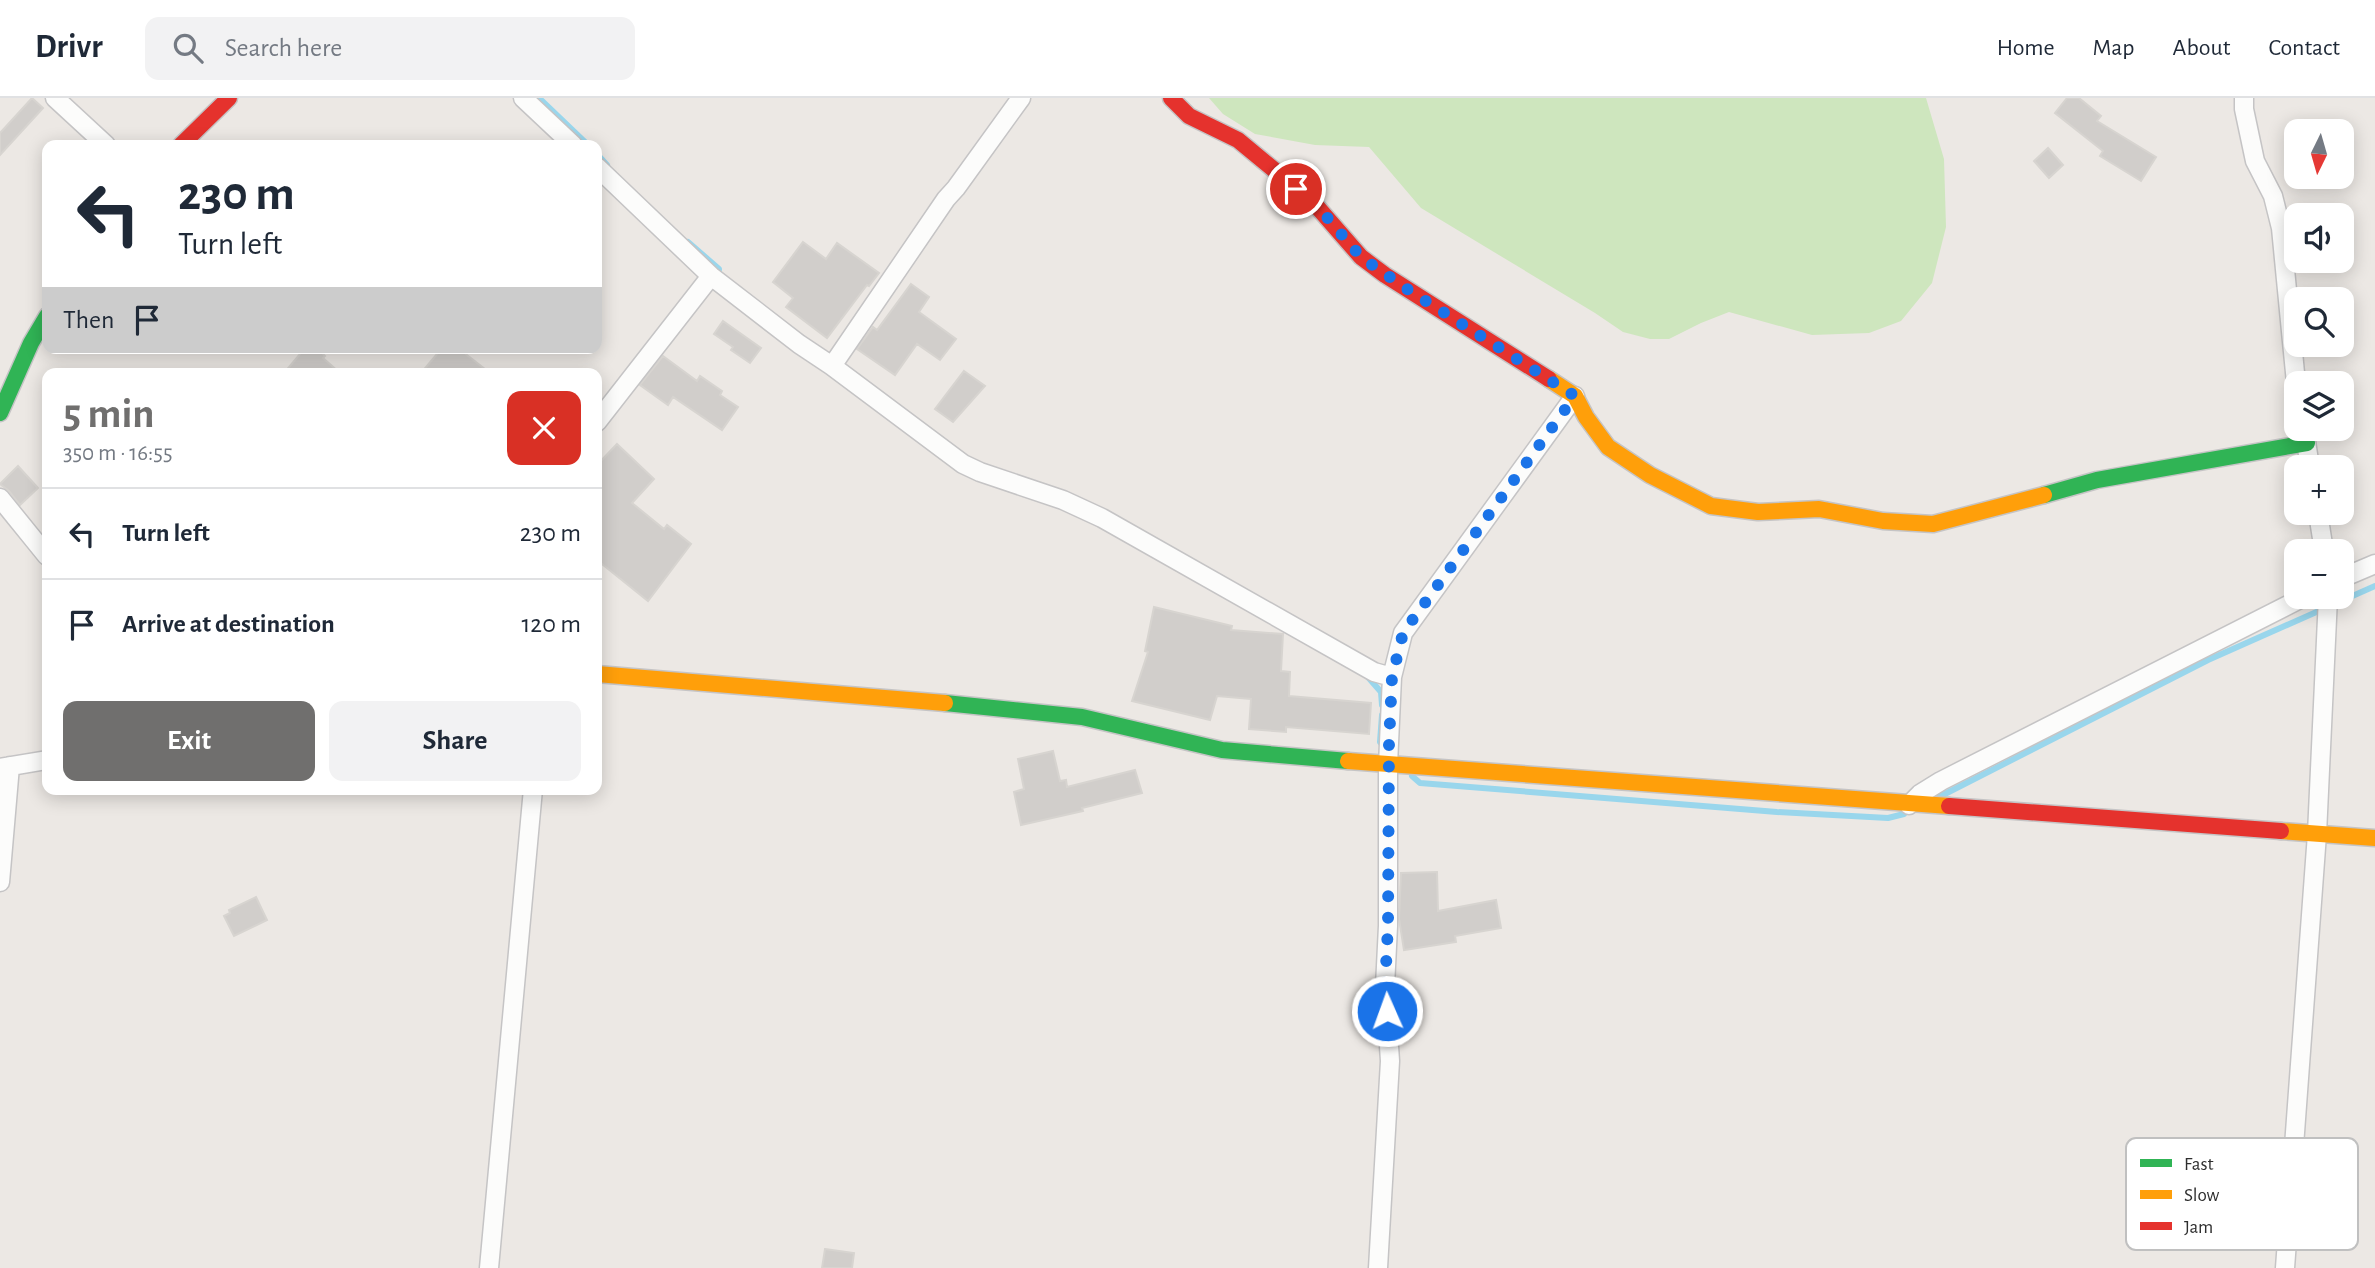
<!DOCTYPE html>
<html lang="en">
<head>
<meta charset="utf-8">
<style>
  body { margin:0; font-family:"Alegreya Sans",sans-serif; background:#f2f2f3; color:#1f2937; height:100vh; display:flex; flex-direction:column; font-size:26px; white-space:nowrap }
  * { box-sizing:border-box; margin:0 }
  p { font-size:23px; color:#747a83 }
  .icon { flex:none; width:38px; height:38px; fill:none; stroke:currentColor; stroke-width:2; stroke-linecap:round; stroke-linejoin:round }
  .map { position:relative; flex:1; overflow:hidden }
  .side { position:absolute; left:42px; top:270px; width:560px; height:427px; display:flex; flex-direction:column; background:#fff; border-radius:14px; box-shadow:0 4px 18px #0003 }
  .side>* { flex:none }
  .hud { position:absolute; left:42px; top:42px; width:560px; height:214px; border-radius:14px; box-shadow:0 4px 18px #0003; background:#fff; color:#1f2937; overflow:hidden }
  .needle { width:46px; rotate:185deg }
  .tools { position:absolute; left:2284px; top:21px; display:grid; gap:14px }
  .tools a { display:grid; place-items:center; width:70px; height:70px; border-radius:14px; background:#fff; box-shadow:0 4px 18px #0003; font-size:35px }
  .pin { position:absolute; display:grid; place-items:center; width:60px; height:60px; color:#fff; margin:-30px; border:4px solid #fff; border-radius:50%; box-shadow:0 2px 7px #0007 }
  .me { position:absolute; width:77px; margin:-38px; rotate:358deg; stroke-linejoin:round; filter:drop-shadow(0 0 5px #0008) }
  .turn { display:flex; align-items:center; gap:24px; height:147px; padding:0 21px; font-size:32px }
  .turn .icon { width:91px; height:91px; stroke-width:2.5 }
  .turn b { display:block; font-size:49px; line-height:60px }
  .then { display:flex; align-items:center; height:66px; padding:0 21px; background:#0003; gap:14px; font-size:26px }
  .round { display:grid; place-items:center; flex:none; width:74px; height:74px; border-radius:14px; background:#f2f2f3 }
  .summary { display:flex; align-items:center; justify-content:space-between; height:119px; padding:0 21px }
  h1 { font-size:42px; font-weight:600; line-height:52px; color:#706f6e }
  .action { display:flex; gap:14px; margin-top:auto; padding:14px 21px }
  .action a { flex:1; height:80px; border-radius:14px; background:#706f6e; color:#fff; font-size:28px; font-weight:600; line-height:80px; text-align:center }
  .action a+a { background:#f2f2f3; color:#1f2937 }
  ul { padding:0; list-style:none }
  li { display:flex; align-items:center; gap:21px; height:91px; padding:0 21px; border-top:2px solid #e0e1e3 }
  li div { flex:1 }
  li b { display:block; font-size:26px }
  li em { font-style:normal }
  header { display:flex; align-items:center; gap:42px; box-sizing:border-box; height:98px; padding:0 35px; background:#fff; border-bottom:2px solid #e0e1e3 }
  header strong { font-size:33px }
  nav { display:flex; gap:38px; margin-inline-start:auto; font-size:24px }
  .search { width:490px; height:63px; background:#f2f2f3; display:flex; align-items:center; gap:18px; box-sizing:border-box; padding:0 24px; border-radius:14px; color:#747a83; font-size:26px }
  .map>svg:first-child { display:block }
  .green { fill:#cee6be }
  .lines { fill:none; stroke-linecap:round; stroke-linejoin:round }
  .stream { stroke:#99d6ec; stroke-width:6 }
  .building { fill:#d1cecb; stroke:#d7d4d0; stroke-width:2 }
  .street-casing { stroke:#c5c4c5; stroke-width:21 }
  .fast-casing { stroke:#c5c4c5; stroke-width:19 }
  .slow-casing { stroke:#c5c4c5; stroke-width:19 }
  .jam-casing { stroke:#c5c4c5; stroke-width:19 }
  .street { stroke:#fcfcfb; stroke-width:18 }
  .fast { stroke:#30b455; stroke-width:16 }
  .slow { stroke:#ff9f0a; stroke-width:16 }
  .jam { stroke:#e5322d; stroke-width:16 }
  .route { stroke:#1a73e8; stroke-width:12; stroke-dasharray:0 21.6 }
  .key { fill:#fff; stroke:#c0c0c0; stroke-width:2 }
  .key-label { font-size:19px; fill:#2e2e2e }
</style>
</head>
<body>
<header>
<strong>Drivr</strong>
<div class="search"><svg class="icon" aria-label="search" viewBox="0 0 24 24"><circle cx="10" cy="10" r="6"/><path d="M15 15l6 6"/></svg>Search here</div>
<nav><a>Home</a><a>Map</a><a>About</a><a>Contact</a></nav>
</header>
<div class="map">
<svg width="2375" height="1170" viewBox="0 0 2375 1170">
  <rect width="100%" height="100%" fill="#ece8e4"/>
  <!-- green -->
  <path class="green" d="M1209 0H1926L1944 61 1946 129 1932 185 1901 223 1869 235 1812 237 1729 214 1701 225 1669 241H1650L1623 234 1595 215 1421 110 1369 49 1315 47 1255 36 1223 16Z"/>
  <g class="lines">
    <!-- stream -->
    <path class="stream" d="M539 0 588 47
      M597 56 607 67
      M688 144 719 171 718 178
      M1367 578 1381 594 1382 607
      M1382 617 1380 644 1385 650
      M1412 678 1420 685 1777 714 1888 720 1904 716
      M1939 699 2208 562 2375 488"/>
  </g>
  <!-- building -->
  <path class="building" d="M32 0 43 10 0 57V35Z
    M2067 0H2079L2101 18 2097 23 2156 59 2141 83 2100 58 2103 53 2055 15Z
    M2048 50 2063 67 2049 80 2034 63Z
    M803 144 826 161 837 145 879 175 869 188 867 187 827 240 786 209 793 200 773 184Z
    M911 186 929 199 919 214 956 241 940 262 917 246 895 277 857 251 873 229 877 232Z
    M723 223 761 250 750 265 731 252 733 249 714 236Z
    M305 250H317L325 258 323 260 340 275H284Z
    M442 250H458L490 275H421Z
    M663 258 697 283 700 278 722 293 720 297 738 309 722 332 673 299 668 307 640 287Z
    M964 273 985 288 953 324 935 311Z
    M617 346 654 381 632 405 664 431 667 427 691 446 648 503 597 462V367Z
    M18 368 38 390 20 407 9 393 0 386Z
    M1154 509 1232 528 1231 532 1283 536 1281 573 1290 574 1289 598 1371 605 1369 636 1286 629V634L1249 631 1251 601 1217 598 1210 622 1132 603 1148 554 1145 553Z
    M1053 653 1060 683 1066 682 1067 689 1135 672 1142 695 1082 710 1083 713 1021 727 1014 694 1024 691 1018 661Z
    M1437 774 1438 813 1496 802 1501 830 1455 838 1456 844 1404 852 1399 821 1401 775Z
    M256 799 267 822 234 838 224 818 230 815 229 812Z
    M825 1151 854 1155 852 1170H822Z"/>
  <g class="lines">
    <!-- street casing -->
    <g class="street-casing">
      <path id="street" d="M55 0 106 47
        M523 0 573 47
        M2244 0V11L2255 63 2273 98 2281 130 2296 285
        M597 69 711 178 799 246 832 268 963 366 980 374 1063 402 1102 420 1374 574 1392 579
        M832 268 946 101 956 90 1021 0
        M597 324 711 178
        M2304 331 2310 369
        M0 400 47 458
        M2318 415 2324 453
        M2342 480 2375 466
        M0 670 47 662
        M1909 707 1920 696 1941 683 2304 499
        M0 784 10 668
        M489 1170 533 691
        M1378 1170 1390 963 1385 888 1388 828V667L1392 579 1403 535 1575 298
        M2285 1170 2317 736 2328 499"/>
    </g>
    <!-- fast casing -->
    <g class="fast-casing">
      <path id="fast" d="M0 315 31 245 47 218
        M2044 397 2097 382 2307 345
        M945 605 1082 619 1222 652 1348 663"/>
    </g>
    <!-- slow casing -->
    <g class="slow-casing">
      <path id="slow" d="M1549 281 1575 298 1586 319 1608 349 1650 377 1711 408 1758 414 1819 411 1883 423 1933 426 2044 397
        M597 576 945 605
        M1348 663 1949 708
        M2281 733 2375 740"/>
    </g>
    <!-- jam casing -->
    <g class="jam-casing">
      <path id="jam" d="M1171 0 1189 18 1238 42 1313 104 1361 159 1385 177 1549 281
        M181 47 229 0
        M1949 708 2281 733"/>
    </g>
    <!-- street -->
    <use href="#street" class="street"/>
    <!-- fast -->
    <use href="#fast" class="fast"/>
    <!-- slow -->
    <use href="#slow" class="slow"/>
    <!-- jam -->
    <use href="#jam" class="jam"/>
  </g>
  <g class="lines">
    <!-- route -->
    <path class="route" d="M1296 91 1313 103 1361 159 1407 191 1575 298 1403 535 1392 579 1389 645 1388 828 1385 888 1387 913"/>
  </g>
  <!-- legend -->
  <rect x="2126" y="1040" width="232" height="112" rx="10" class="key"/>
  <rect x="2140" y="1061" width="32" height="8" fill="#30b455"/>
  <rect x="2140" y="1092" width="32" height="9" fill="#ff9f0a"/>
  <rect x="2140" y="1124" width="32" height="8" fill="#e5322d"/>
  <g class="key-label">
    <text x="2184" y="1072">Fast</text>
    <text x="2184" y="1103">Slow</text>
    <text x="2184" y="1135">Jam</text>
  </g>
</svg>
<div class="tools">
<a><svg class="needle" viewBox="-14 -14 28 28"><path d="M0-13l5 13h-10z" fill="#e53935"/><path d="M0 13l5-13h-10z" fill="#747a83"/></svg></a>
<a><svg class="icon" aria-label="sound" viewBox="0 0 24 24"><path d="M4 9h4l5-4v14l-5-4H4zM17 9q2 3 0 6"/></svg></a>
<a><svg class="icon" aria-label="search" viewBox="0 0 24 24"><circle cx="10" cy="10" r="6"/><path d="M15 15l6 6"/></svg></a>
<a><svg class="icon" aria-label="layers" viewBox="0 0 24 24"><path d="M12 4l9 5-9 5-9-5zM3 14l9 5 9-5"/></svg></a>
<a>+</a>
<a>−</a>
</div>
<div class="pin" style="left:1296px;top:91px;background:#d93025"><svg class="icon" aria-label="arrive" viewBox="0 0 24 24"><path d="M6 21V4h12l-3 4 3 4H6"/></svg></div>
<svg class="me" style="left:1387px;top:913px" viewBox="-20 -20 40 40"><circle r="17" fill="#1a73e8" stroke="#fff" stroke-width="3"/><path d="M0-11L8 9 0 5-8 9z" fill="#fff"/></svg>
<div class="hud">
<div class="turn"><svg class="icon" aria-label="left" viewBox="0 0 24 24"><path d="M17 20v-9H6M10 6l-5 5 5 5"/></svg><div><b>230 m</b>Turn left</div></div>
<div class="then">Then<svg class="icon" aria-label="arrive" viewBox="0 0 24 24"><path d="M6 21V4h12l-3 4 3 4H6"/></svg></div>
</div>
<section class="side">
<div class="summary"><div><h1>5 min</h1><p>350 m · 16:55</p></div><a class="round" style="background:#d93025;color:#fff"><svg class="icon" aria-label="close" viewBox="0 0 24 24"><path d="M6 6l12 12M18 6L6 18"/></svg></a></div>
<ul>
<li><svg class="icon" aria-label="left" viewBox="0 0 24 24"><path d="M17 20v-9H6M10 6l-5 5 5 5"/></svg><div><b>Turn left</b></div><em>230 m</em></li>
<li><svg class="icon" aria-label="arrive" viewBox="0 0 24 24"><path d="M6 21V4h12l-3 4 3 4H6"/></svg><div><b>Arrive at destination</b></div><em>120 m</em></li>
</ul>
<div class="action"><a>Exit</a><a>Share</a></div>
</section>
</div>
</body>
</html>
